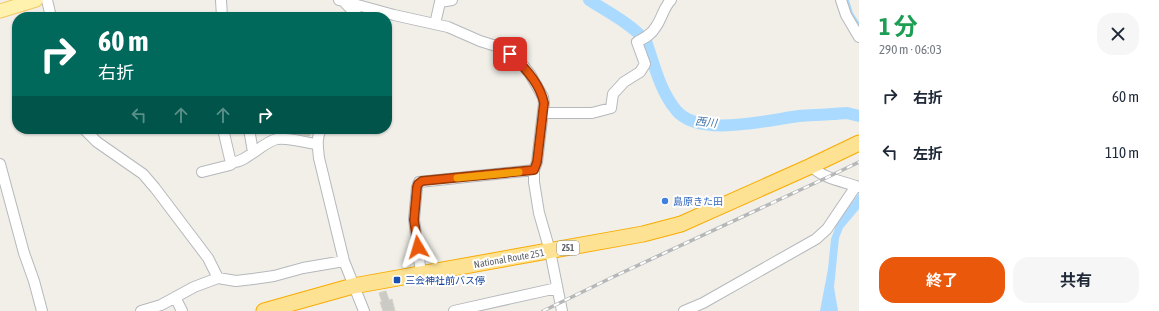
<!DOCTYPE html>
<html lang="ja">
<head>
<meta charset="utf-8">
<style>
  body { margin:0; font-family:"Asap Condensed","Noto Sans JP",sans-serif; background:#f6f6f7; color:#1f2937; height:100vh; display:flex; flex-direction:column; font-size:15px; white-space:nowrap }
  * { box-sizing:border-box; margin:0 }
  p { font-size:13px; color:#747a83 }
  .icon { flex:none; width:22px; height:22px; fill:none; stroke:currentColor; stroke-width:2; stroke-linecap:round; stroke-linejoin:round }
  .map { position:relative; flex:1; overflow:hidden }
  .side { display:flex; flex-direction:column; background:#fff; width:300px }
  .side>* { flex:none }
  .banner { position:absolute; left:12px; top:12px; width:380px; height:122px; border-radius:16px; box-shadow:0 1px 3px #0004; background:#00695c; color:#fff; overflow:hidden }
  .pin { position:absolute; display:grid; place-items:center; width:34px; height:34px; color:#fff; margin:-17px; border-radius:8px; box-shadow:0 2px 6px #0006 }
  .me { position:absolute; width:44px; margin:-22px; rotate:353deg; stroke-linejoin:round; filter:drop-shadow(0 0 3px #0008) }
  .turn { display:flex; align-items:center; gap:14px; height:84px; padding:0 20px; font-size:18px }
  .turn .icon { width:52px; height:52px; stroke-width:2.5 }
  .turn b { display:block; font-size:28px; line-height:34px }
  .lanes { display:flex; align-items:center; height:38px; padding:0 20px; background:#0003; justify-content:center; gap:20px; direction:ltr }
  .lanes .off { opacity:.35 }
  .round { display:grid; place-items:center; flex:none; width:42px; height:42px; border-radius:16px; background:#f6f6f7 }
  .head { display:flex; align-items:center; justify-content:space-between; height:68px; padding:0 20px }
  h1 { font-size:24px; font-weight:700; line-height:30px; color:#1e9e55 }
  .action { display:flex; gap:8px; margin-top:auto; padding:8px 20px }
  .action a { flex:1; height:46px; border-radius:16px; background:#ea580c; color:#fff; font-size:16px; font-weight:700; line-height:46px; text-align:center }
  .action a+a { background:#f6f6f7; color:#1f2937 }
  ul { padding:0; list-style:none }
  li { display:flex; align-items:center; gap:12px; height:56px; padding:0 20px }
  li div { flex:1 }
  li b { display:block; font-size:15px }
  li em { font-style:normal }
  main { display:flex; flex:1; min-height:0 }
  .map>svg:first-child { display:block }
  .water { fill:#aadaff }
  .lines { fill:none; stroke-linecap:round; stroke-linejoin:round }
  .river { stroke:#aadaff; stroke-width:12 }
  .building { fill:#cccac5; stroke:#d6d1c6 }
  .minor-casing { stroke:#b5b8bc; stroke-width:12 }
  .major-casing { stroke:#f2c960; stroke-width:15 }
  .highway-casing { stroke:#f9ab00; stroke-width:17 }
  .minor { stroke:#fff; stroke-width:10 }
  .major { stroke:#fff2af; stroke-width:13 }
  .highway { stroke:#fde293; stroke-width:15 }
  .rail-casing { stroke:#b6b7b8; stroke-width:3.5 }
  .rail { stroke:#fff; stroke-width:2; stroke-dasharray:6; stroke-linecap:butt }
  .route-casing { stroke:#983908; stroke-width:10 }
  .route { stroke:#ea580c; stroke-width:7 }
  .slow { stroke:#f59e0b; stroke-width:7 }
  .shop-dot { fill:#3f7fe0; stroke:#fff; stroke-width:1.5 }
  .transit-dot { fill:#1a4fb4; stroke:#fff; stroke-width:1.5 }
  .labels { text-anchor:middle; stroke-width:4; stroke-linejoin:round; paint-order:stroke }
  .shield { fill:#fff; stroke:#8f9295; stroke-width:1 }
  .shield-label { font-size:9px; font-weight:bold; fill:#5f6368 }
  .shop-label { font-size:10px; fill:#366cbe; stroke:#fff; text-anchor:start }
  .street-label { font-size:10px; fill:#5f6368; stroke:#fff }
  .transit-label { font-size:10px; fill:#164399; stroke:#fff; text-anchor:start }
  .water-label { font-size:11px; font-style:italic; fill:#4174aa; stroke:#fff }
</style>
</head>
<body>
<main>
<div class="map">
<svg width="859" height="311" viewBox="0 0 859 311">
  <rect width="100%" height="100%" fill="#f1efe8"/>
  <!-- water -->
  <path class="water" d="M844 0H849L853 13 859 22V29L851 18Z
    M859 193V209L843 228 839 238 834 287 838 311H820L828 269 831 239 837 223Z"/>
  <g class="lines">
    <!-- river -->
    <path class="river" d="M589 0C608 12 631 24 646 41 654 64 660 91 676 110 698 138 768 120 799 116 810 115 821 115 832 114 837 114 842 113 847 113 851 114 855 115 859 116"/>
  </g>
  <!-- building -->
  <path class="building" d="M298 129 310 131V136L297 134Z
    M386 291 389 300 392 299 395 311H383L380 302H382L379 293Z"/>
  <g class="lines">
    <!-- minor casing -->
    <g class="minor-casing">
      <path id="minor" d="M47 0 51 17
        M221 0 222 17
        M339 0 394 15 448 27 480 41 499 47 510 55 522 64 530 74 543 97 544 103 537 162 534 170V182L539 213 550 251 562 311
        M841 0 846 15 859 37
        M345 3 359 17
        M435 24 440 2 452 0
        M544 113H592L611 108 613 94 624 82 640 72 645 64 637 42C644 38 651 35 655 28 662 19 663 8 671 0
        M84 129 97 142 143 174 155 188 208 258 218 278
        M223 129 230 159 234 162C246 162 263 142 277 139 290 137 304 143 317 144
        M249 129 253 152
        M321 129C316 138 318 148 319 158L344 261 364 311
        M0 164 24 253 34 281 42 311
        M811 166C824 179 842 181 859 187
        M202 172 230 165 234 162
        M421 274 414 219 417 187 419 182 534 170
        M175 297 182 311
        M141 311 161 305 194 287 218 278 236 281 253 279 274 276 303 268 344 261
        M454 311 557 288
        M684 311 703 303 816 239 827 229 856 186"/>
    </g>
    <!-- major casing -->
    <g class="major-casing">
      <path id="major" d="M0 11 36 0"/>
    </g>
    <!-- highway casing -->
    <g class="highway-casing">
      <path id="highway" d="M264 311 353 286 643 234 681 224 811 166 859 143"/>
    </g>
    <!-- minor -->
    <use href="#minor" class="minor"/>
    <!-- major -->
    <use href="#major" class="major"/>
    <!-- highway -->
    <use href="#highway" class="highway"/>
    <!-- rail casing -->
    <g class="rail-casing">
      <path id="rail" d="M543 311 615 276 828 177 859 162"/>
    </g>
    <!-- rail -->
    <use href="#rail" class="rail"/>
  </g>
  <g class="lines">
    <!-- route casing -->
    <g class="route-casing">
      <path id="route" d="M418 247 414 220 417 187 418 184 422 181 534 170 537 162 544 103C540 84 525 67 510 54"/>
    </g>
    <!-- route -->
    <use href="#route" class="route"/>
    <!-- slow -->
    <path class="slow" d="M457 178 519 172"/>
  </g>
  <!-- markers -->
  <circle class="shop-dot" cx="665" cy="201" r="4"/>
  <rect class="transit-dot" x="393" y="276" width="8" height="8" rx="2"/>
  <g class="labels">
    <!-- shield labels -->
    <rect class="shield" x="557" y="241" width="22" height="14" rx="3"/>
    <g class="shield-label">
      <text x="568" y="251">251</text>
    </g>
    <!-- shop labels -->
    <g class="shop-label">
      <text x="673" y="205">島原きた田</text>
    </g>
    <!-- street labels -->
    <g class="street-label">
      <text transform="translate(509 258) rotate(-10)" y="4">National Route 251</text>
    </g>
    <!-- transit labels -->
    <g class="transit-label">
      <text x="405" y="284">三会神社前バス停</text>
    </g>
    <!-- water labels -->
    <g class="water-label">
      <text transform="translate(706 122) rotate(6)" y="4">西川</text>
    </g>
  </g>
</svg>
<div class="pin" style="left:510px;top:54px;background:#d93025"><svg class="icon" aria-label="arrive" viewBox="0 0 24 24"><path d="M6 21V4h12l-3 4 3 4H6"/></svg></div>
<svg class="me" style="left:418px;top:247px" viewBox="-20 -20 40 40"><path d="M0-17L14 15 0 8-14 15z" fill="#ea580c" stroke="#fff" stroke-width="4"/></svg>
<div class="banner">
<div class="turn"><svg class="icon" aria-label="right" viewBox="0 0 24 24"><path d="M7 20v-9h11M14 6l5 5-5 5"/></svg><div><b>60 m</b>右折</div></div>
<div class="lanes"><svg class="icon off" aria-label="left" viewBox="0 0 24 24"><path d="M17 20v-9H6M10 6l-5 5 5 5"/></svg><svg class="icon off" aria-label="ahead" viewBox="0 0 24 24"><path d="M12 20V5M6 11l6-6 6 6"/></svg><svg class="icon off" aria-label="ahead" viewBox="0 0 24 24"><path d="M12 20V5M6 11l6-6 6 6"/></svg><svg class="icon" aria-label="right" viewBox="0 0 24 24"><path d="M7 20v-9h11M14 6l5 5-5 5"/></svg></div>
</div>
</div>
<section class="side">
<div class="head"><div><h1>1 分</h1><p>290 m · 06:03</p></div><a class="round"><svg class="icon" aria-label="close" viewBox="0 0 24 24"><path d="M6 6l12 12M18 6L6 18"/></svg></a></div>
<ul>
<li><svg class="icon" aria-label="right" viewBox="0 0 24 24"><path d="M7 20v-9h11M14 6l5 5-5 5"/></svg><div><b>右折</b></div><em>60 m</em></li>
<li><svg class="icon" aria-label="left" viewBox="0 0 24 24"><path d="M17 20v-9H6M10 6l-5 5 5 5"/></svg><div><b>左折</b></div><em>110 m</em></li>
</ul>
<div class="action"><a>終了</a><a>共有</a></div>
</section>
</main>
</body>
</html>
